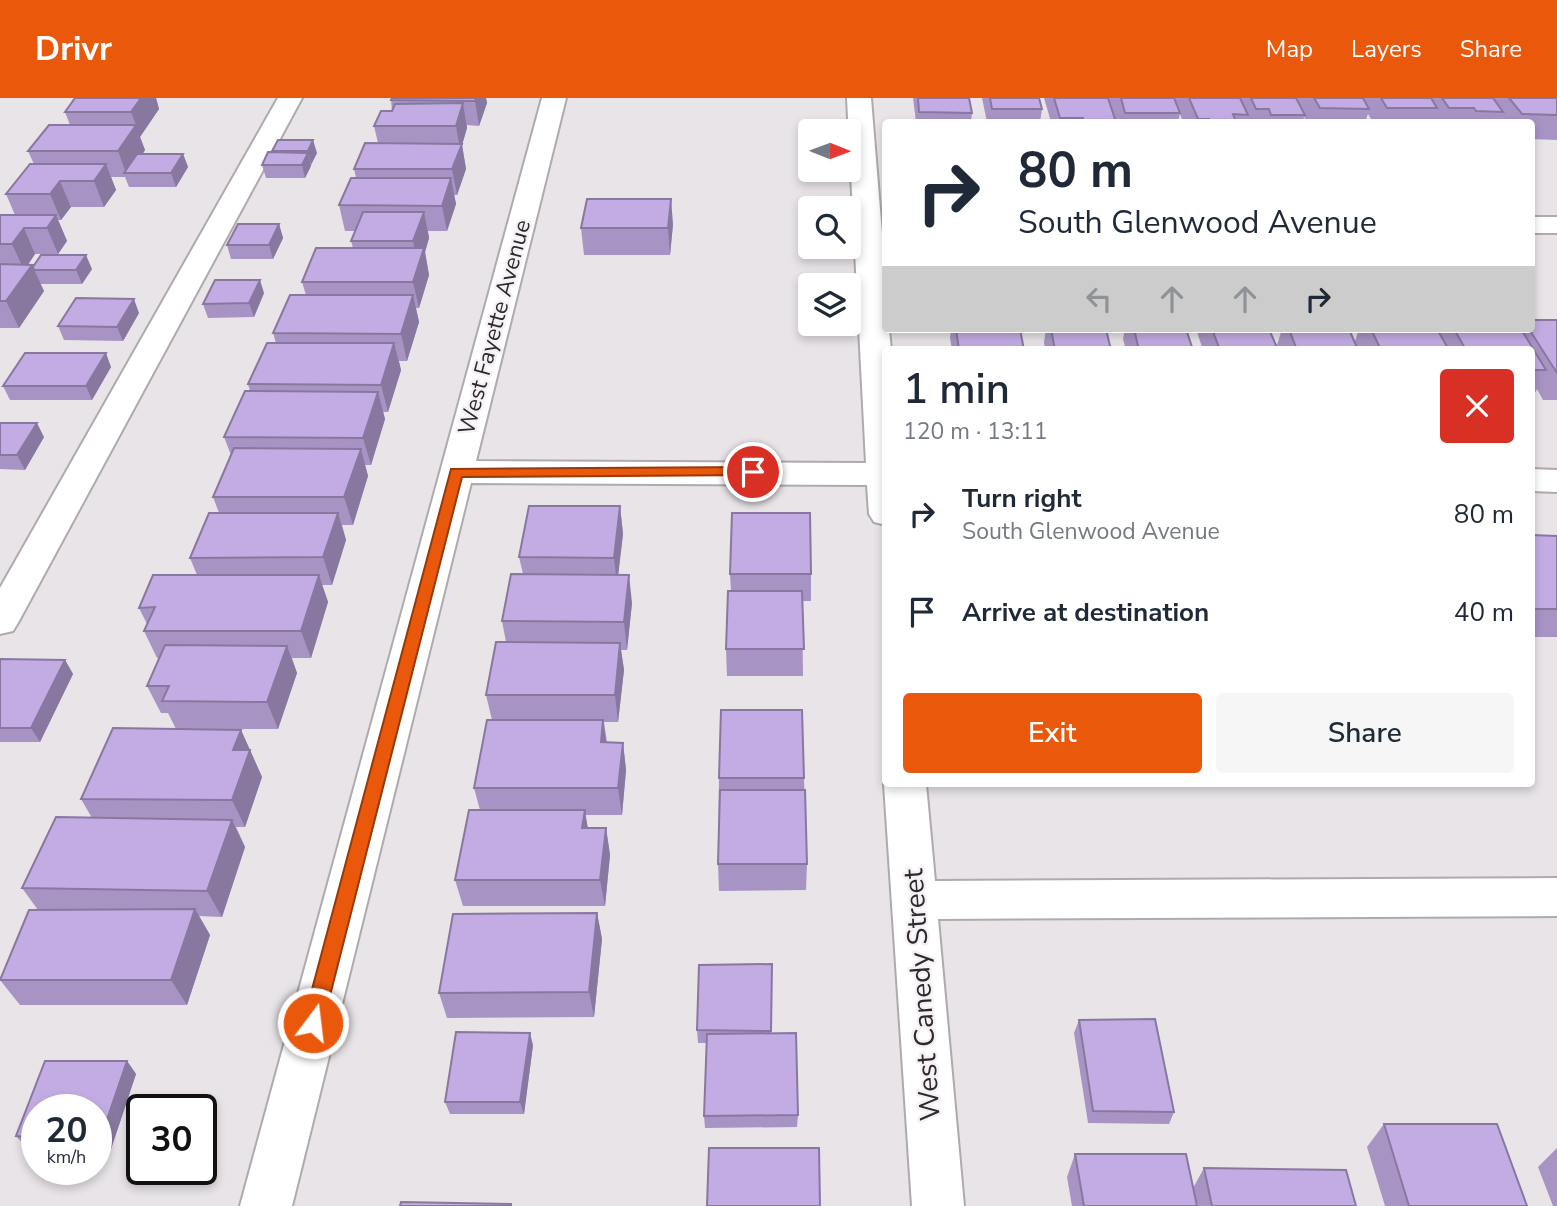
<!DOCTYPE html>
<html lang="en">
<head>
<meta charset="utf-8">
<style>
  body { margin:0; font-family:"Nunito Sans",sans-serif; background:#f6f6f7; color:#1f2937; height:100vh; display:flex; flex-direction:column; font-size:26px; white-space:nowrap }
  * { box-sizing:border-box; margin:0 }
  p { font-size:23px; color:#747a83 }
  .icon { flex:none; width:38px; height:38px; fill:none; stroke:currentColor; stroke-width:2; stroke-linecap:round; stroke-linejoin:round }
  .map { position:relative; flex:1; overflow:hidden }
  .details { position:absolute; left:882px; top:248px; width:653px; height:441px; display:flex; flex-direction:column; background:#fff; border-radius:7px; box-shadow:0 4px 10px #0003 }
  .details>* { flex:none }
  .guide { position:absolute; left:882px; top:21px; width:653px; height:214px; border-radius:7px; box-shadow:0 4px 10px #0003; background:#fff; color:#1f2937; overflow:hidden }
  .needle { width:46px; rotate:91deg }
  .controls { position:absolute; left:798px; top:21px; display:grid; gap:14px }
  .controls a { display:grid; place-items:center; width:63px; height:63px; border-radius:7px; background:#fff; box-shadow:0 4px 10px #0003; font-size:35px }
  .speed { position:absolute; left:21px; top:996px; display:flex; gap:14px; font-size:35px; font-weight:700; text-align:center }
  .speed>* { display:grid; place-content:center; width:91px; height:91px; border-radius:50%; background:#fff; box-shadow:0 4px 10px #0003; line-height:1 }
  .speed small { font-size:18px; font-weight:400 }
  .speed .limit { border:4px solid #111; border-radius:10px; background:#fff; color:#111 }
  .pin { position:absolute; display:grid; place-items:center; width:60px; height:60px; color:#fff; margin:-30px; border:4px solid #fff; border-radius:50%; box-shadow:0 2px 7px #0007 }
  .me { position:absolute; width:77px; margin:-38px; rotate:15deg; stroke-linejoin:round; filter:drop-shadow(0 0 5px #0008) }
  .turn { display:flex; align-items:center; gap:24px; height:147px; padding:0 21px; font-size:32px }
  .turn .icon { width:91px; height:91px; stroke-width:2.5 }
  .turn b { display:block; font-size:49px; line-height:60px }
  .lanes { display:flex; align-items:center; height:66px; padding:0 21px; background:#0003; justify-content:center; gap:35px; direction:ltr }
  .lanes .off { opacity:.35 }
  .round { display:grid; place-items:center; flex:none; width:74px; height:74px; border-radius:7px; background:#f6f6f7 }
  .headline { display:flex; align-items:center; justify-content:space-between; height:119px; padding:0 21px }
  h1 { font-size:42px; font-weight:600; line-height:52px }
  .primary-button { display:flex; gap:14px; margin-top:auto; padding:14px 21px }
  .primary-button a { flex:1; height:80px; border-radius:7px; background:#ea580c; color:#fff; font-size:28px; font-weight:600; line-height:80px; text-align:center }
  .primary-button a+a { background:#f6f6f7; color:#1f2937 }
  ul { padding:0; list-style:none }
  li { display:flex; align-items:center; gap:21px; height:98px; padding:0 21px }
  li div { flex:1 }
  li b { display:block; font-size:26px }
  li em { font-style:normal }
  header { display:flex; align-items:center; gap:42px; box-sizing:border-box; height:98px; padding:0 35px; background:#ea580c; color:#fff }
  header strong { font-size:33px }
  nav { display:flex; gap:38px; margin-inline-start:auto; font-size:24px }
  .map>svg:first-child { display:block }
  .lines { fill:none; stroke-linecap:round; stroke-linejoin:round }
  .minor-casing { stroke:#aeaaae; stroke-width:4 }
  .minor { fill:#fff; fill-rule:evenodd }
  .wall { fill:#a894c4 }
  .shaded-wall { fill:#8878a0 }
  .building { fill:#c3ace4; stroke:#8878a0; stroke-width:2 }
  .route { fill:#ea580c; stroke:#983908; stroke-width:2 }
  .labels { text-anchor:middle; stroke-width:5; stroke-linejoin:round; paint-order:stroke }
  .street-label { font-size:23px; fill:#2c2a2c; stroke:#f6f1f5 }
  .near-street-label { font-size:28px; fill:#2c2a2c; stroke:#f6f1f5 }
</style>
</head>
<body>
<header>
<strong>Drivr</strong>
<nav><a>Map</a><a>Layers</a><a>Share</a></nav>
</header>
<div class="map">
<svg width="1557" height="1108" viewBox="0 0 1557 1108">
  <rect width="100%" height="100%" fill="#e8e4e8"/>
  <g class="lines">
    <!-- minor casing -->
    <g class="minor-casing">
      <path id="minor" d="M278 0H302L19 523 13 533 0 536V490Z
        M542 0H566L476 363 866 365 847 0H871L886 185V231H889L891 252H886V427L874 424 869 416 867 387 471 385 292 1108H240Z
        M1531 119H1557V135H1531Z
        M1531 371 1557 372V394L1531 393Z
        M886 683V686H926L935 783 1557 780V818L938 821 964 1108H912L884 686Z"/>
    </g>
    <!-- minor -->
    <use href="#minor" class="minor"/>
  </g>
  <!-- wall -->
  <path class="wall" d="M75 0H156L159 11 140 39 145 52 143 56H183L188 69 176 89H129L125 79H111L116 92 104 109H71L61 122H58L67 143 58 156H35L28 167H32L33 169 92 171 82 186H40L44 193 19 230H0V117H15L6 96 34 66 28 53 70 27 65 14Z
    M486 0 487 5 479 28 467 27V30L462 47 466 71 457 97H454L456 106 447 133H428L429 140 425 154 429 177 419 210H416L419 224 407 263H399L401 272 388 314H383L385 321 371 367H365L368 378 353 427H342L346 442 332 487H322L328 504 311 560H292L297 575 278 631H176L168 615H161L147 588 159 560H157L144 533 147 526 139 510 197 477 190 460 219 415 213 399 231 357 224 339 250 293 248 286 276 245 273 235 306 197 302 184 353 150 351 143 355 133H345L339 107 356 80 354 71 378 45 374 28 392 13 391 2Z
    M913 0H969L972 15 971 24H916Z
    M982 0H1039L1042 11 1040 24H987Z
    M1044 0H1557V42L1531 41V24H1373L1368 16 1365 24H1307L1304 19 1303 24H1183L1180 16 1178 24H1051Z
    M278 42 317 55 305 80H266L262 67 273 54 272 53Z
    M279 126 283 140 273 161H231L227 147Z
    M673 126 670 157H584L581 130Z
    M264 195 254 219 208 220 203 206Z
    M139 215 123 243 64 242 58 228Z
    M1557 222V302H1543L1537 291 1533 299H1531V252H1279L1277 247 1282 231H1349L1355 243 1359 231H1437L1440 236 1442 231H1531Z
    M951 231H1020L1024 252H952L950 240Z
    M1046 231H1106L1111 252H1045L1044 244Z
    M1125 231H1186L1193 252H1126L1123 241Z
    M1196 231H1269L1278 252H1203Z
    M111 269 92 302H10L3 288Z
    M0 325 44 339 25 372 0 371Z
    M620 408 623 436 618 477 632 505 627 552H621L624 572 618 624H604L607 644 623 645 626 672 622 717H585L588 730H606L610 757 605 808H463L455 782 480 712 474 690 492 622 486 597 506 544 502 523 523 476 519 459Z
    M1531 437 1557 438V539H1531Z
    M730 476H811V503H802L803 578H727L726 551 731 493Z
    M0 561 65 562 73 576 40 644H0Z
    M241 632 262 679 245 729H236L245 749 222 819 199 818 210 837 187 907H20L0 882 38 812 22 790 92 720 81 701Z
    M719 680H804L807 766 806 792 719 793 718 766Z
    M597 815 602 841 594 919 447 920 439 895Z
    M772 866 771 935 798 1017 797 1029 705 1030 704 1018 707 945H698L697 932Z
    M1079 922 1174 1014 1169 1026 1088 1025 1074 935Z
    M533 947 524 1016H450L445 1004Z
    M45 963H127L136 976 111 1051H96V1012H37V1050H27L16 1038Z
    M1384 1026 1527 1108H1385L1367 1049Z
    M1557 1050V1108H1553L1538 1069Z
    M1075 1056 1193 1090 1204 1070 1356 1108H1072L1067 1079Z"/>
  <!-- shaded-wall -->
  <path class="shaded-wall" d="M141 0H156L159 11 140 39 145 52 129 75H126L118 53 136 27 131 14Z
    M476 0H486L487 5 479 28 475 3Z
    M463 5 467 30 462 47 466 71 457 97 452 71 460 51 456 28Z
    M313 42 317 55 311 66 308 53Z
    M308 55 311 68 305 80 302 67Z
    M183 56 188 69 176 89 171 75Z
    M106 66 116 92 104 109 94 83Z
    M451 80 456 106 447 133 442 108Z
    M60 83 71 109 61 122 50 96Z
    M671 101 673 126 670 157 668 130Z
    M424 114 429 140 425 154 429 177 419 210 413 184 418 167 413 143Z
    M56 117 67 143 58 156 47 130Z
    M279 126 283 140 273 161 269 147Z
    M24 130 35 156 24 172 12 146Z
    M86 157 92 171 82 186 76 172Z
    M32 167 44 193 19 230 6 203Z
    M260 182 264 195 254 219 249 205Z
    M413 197 419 224 407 263 401 236Z
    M134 201 139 215 123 243 117 229Z
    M394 245 401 272 388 314 381 287Z
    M106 255 111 269 92 302 86 288Z
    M378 294 385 321 371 367 363 340Z
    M37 325 44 339 25 372 17 357Z
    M361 351 368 378 353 427 344 399Z
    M620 408 623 436 617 487 614 460Z
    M338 415 346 442 332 487 323 459Z
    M319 477 328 504 311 560 301 533Z
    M629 477 632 505 627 552 624 524Z
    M620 545 624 572 618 624 615 597Z
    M287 548 297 575 278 631 267 604Z
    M65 562 73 576 40 644 31 630Z
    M603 622 607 649 601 644Z
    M241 632 262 679 245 729 232 702 233 652Z
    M623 645 626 672 622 717 618 690Z
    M585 712 589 739 582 730Z
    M232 722 245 749 222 819 207 793Z
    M606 730 610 757 605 808 600 782Z
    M195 811 210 837 187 907 171 882Z
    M597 815 602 841 594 919 589 894Z
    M530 935 533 947 524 1016 520 1004Z
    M127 963 136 976 111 1051 101 1039Z"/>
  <!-- building -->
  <path class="building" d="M75 0H141L131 14H65Z
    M392 0H476L475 3 391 2Z
    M918 0H969L972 15 919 14Z
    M990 0H1039L1042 11H992Z
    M1054 0H1108L1116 24H1084L1083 20H1060Z
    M1121 0H1174L1180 15H1125Z
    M1189 0H1240L1248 17 1233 16 1236 24H1210L1209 21H1198Z
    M1251 0H1296L1305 17H1271L1269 11H1256Z
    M1314 0H1363L1369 11 1320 10Z
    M1381 0H1431L1437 10H1387Z
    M1442 0H1493L1503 14 1476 13 1474 10H1449Z
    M1509 0H1557V17L1522 16Z
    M463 5 456 28H374L381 13H392L395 6Z
    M49 27H136L118 53H28Z
    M278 42H313L308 53H272Z
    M365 45 462 46 452 71H354Z
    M268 54 308 55 302 67H262Z
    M137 56H183L171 75H124Z
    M30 66H106L94 83H60L50 96H6Z
    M351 80H451L442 108 339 107Z
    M587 101H671L668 130H581Z
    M363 114H424L413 143H351Z
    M0 117H56L47 130H24L12 146H0Z
    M238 126H279L269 147H227Z
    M316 150H424L413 184H302Z
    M41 157H86L76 172H34L33 169Z
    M0 166 32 167 6 203H0Z
    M215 182H260L249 205 203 206Z
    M290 197H413L401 236 273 235Z
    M76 200 134 201 117 229 58 228Z
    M1531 222H1557V275L1529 231H1531Z
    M956 231H1020L1024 252H959Z
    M1051 231H1106L1111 252H1055Z
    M1134 231H1186L1193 252H1139Z
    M1212 231H1269L1278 252H1220Z
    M1289 231H1349L1358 252H1297Z
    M1371 231H1437L1449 252H1381Z
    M1454 231H1521L1546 272H1531V252H1466Z
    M267 245H394L381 287 248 286Z
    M25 255H106L86 288H3Z
    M245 293 378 294 363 340 224 339Z
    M0 325H37L17 357H0Z
    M234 350 361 351 344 399H213Z
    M529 408H620L614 460 519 459Z
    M209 415H338L323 459 190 460Z
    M732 415H810L811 476H730Z
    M1531 437 1557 438V511H1531Z
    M511 476 629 477 624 524 502 523Z
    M153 477H319L301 533H144L155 509 139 510Z
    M728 493H802L804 551H726Z
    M496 544 620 545 615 597H486Z
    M165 547 287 548 267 604 162 603 169 588H147Z
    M0 561 65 562 31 630H0Z
    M721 612H802L804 680H719Z
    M487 622H603L601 644 623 645 618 690H474Z
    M113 630 241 632 233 652H250L232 702 81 701Z
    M720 692H805L807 766H718Z
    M469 712H585L582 730H606L600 782H455Z
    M56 719 232 722 207 793 22 790Z
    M195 811 171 882H0L29 812Z
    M597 815 589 894 439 895 453 816Z
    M772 866 771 933 697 932 699 867Z
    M1155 921 1174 1014 1093 1013 1079 922Z
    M456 934 530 935 520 1004H445Z
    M796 935 798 1017 704 1018 707 936Z
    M45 963H127L101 1039H96V1012H37V1039L16 1038Z
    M1384 1026H1497L1527 1108H1409Z
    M709 1050H819L820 1108H707Z
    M1075 1056H1186L1197 1108H1084Z
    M1204 1070 1346 1072 1356 1108H1212Z
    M401 1104 511 1106V1108H400Z"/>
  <!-- route -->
  <path class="route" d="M753 369 760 374 758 377 462 379 323 925 320 931 313 934 306 931 303 925 451 371Z"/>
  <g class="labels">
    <!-- street labels -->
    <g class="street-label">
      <text transform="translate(494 229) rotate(-75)" y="8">West Fayette Avenue</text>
    </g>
    <!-- near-street labels -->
    <g class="near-street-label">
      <text transform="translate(921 897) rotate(-94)" y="10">West Canedy Street</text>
    </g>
  </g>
</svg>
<div class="controls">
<a><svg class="needle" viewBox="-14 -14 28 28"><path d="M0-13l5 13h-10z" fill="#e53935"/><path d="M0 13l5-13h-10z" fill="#747a83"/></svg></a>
<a><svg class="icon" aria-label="search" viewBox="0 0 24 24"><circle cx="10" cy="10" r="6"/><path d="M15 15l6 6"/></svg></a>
<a><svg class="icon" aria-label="layers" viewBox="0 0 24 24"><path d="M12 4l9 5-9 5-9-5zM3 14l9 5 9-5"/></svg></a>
</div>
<div class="speed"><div>20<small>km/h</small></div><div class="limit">30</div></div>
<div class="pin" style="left:753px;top:374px;background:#d93025"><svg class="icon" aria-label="arrive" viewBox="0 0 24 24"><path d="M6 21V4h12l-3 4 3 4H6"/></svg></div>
<svg class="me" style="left:313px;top:925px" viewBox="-20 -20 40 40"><circle r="17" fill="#ea580c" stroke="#fff" stroke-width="3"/><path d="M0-11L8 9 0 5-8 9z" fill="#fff"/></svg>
<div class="guide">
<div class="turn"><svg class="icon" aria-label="right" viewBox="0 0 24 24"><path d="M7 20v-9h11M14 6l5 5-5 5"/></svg><div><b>80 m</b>South Glenwood Avenue</div></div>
<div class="lanes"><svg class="icon off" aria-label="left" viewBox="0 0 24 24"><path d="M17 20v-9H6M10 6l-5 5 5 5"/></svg><svg class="icon off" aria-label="ahead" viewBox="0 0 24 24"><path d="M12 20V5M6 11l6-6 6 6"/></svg><svg class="icon off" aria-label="ahead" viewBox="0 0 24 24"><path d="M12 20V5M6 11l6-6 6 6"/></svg><svg class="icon" aria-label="right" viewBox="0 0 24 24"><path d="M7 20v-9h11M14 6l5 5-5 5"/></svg></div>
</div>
<section class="details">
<div class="headline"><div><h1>1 min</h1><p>120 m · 13:11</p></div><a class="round" style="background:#d93025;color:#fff"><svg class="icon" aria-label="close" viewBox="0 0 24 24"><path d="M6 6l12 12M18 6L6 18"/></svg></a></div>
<ul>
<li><svg class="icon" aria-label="right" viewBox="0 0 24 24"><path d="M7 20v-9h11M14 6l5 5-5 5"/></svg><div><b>Turn right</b><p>South Glenwood Avenue</p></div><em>80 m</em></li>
<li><svg class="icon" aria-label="arrive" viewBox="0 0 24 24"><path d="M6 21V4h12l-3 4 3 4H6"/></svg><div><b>Arrive at destination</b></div><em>40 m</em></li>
</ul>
<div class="primary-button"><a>Exit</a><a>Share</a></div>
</section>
</div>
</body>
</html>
